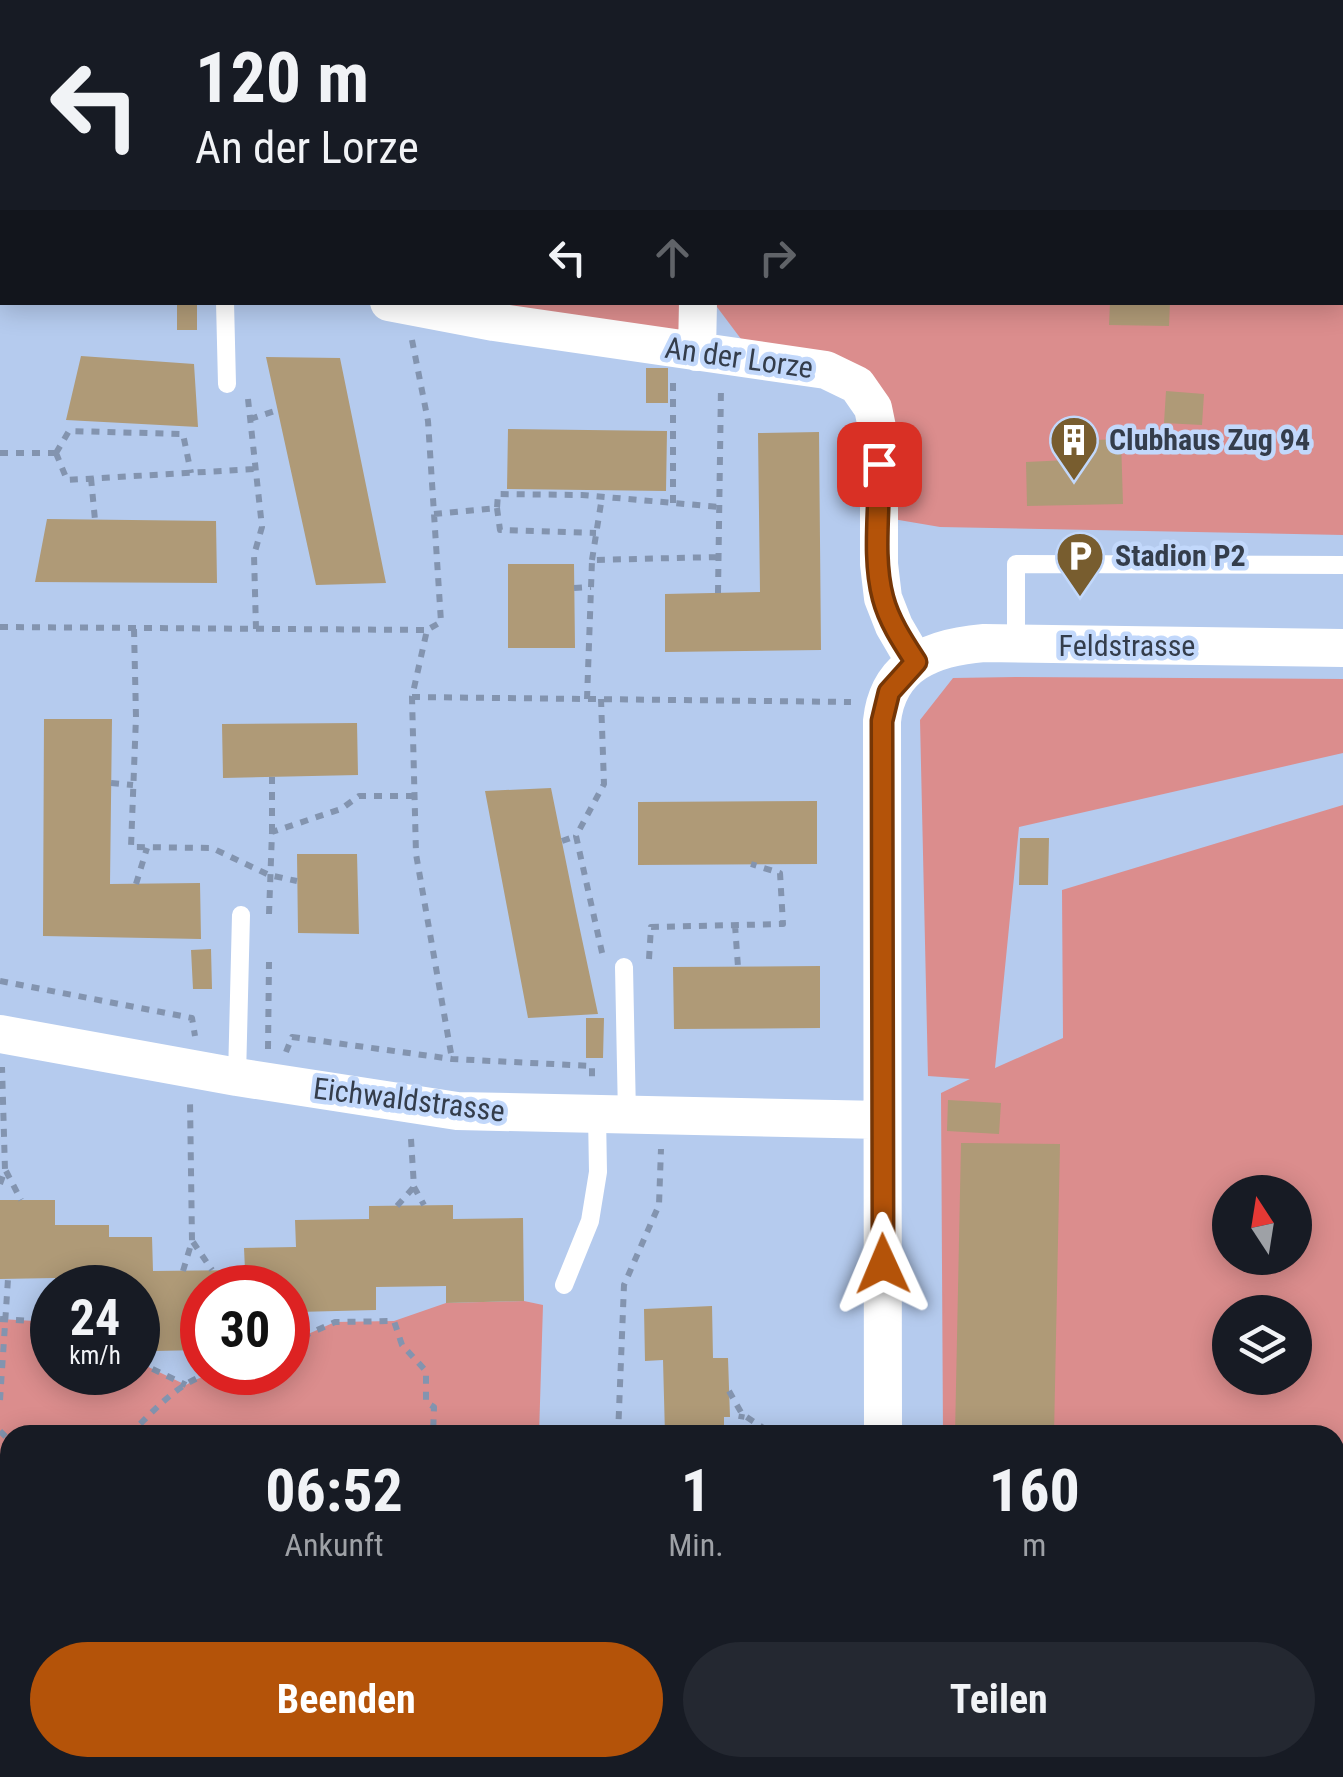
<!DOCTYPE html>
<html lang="de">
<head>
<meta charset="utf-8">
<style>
  body { margin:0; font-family:"Roboto Condensed",sans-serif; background:#242831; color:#f1f3f6; height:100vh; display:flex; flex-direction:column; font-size:38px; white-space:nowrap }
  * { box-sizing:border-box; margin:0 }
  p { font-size:32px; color:#9ea1a6 }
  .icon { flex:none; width:55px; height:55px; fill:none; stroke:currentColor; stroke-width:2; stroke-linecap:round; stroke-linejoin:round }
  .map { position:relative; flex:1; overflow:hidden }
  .drawer { position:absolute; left:0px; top:1425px; width:1345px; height:352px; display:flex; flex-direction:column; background:#171b24; border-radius:30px 30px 0 0; box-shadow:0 5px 25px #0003 }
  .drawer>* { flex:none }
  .hud { position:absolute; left:0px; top:0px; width:1345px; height:305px; box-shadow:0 5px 25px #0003; background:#171b24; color:#f1f3f6; overflow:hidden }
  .needle { width:65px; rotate:348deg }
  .buttons { position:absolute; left:1212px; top:1175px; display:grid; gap:20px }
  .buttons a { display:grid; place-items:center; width:100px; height:100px; border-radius:50%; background:#171b24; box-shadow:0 5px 25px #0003; font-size:50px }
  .speed { position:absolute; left:30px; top:1265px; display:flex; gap:20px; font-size:50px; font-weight:700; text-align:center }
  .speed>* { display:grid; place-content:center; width:130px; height:130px; border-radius:50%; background:#171b24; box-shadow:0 5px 25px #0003; line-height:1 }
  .speed small { font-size:25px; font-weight:400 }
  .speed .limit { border:15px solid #d22; background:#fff; color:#111 }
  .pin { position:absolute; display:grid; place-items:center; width:85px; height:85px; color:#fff; margin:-42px; border-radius:20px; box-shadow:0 5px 15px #0006 }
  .me { position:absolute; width:110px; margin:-55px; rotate:359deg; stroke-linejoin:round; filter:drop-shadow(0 0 8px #0008) }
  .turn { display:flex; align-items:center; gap:35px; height:210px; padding:0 30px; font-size:45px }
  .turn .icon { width:130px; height:130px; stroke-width:2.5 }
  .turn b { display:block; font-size:70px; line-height:85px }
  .lanes { display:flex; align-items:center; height:95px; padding:0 30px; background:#0003; justify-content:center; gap:50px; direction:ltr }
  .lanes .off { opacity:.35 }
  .eta { display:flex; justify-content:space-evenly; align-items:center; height:170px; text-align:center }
  .eta b { font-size:60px; font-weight:700; line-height:70px }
  .button { display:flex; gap:20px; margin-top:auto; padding:20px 30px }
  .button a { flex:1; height:115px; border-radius:60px; background:#b45309; color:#fff; font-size:40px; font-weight:700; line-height:115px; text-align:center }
  .button a+a { background:#242831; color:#f1f3f6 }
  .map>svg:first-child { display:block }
  .green { fill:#db8d8d; fill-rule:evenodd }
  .building { fill:#af9a77 }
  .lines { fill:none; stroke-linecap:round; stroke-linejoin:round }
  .path { stroke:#8394af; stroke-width:6; stroke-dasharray:8 8; stroke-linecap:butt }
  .lane { stroke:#fff; stroke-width:18 }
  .street { stroke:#fff; stroke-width:38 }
  .route-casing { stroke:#753606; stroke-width:25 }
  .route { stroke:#b45309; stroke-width:18 }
  .labels { text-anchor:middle; stroke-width:9; stroke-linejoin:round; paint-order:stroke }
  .street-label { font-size:30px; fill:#343d4b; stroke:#c2d8fb }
  .poi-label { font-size:30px; font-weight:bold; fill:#343d4b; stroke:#c2d8fb; text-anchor:start }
</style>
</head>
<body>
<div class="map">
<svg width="1343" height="1777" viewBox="0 0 1343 1777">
  <rect width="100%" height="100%" fill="#b5cbee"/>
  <!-- green -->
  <path class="green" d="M0 0H1343V535L940 527 893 519 884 394 744 343 714 303 1342 302V2H2V227Z
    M482 303H690L682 335Z
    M1016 677 1343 679V753L1019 827 995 1068 1063 1038 1062 890 1343 805V1762L1335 1760V1435H943L941 1093 970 1079 928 1076 920 720 953 678ZM1230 1192H1295V1258H1230ZM1230 1312H1295V1378H1230Z
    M524 1301 543 1305 539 1435H10V1768H228V1777H0V1319L52 1322V1372H138V1362L186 1385C216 1366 253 1373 288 1372V1343L335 1322 394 1321 446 1303Z"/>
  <!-- building -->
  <path class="building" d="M177 302H197V330H177Z
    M1110 302H1170L1169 326 1109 325Z
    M81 356 194 364 198 427 66 420Z
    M266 357 340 358 386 583 316 585Z
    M646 368H668V403H646Z
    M1166 391 1204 394 1202 425 1164 423Z
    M508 429 667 431 666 491 507 489Z
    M819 432 821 650 665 652V594L760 592 758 433Z
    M1121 439 1123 504 1027 506 1026 462 1068 460 1067 441Z
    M47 519 216 521 217 583 35 582Z
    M508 564H574L575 648H508Z
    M44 719H112L110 884 200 883 201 939 43 936Z
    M357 723 358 775 223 778 222 724Z
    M551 788 576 911 598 1014 528 1018 485 791Z
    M817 801V864L638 865V802Z
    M1020 838H1049L1048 885H1019Z
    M297 854H357L359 934 298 933Z
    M211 949 212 989H193L191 950Z
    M820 966V1028L674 1029 673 967Z
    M586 1018H604L603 1058H586Z
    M948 1100 1001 1103 999 1134 947 1131Z
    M961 1143 1060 1144 1054 1435H955Z
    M0 1200H55V1225H109V1237H152L153 1271 245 1270 244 1248 296 1247 295 1220 369 1219V1206L453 1205V1219L523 1218 524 1301 446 1303V1286L376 1287V1310L297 1312V1320H288V1288H202V1350L154 1351 153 1320 138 1321V1288H56L55 1278 0 1279Z
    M712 1306 713 1358H728L730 1417H724V1435H665L663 1360 645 1361 644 1309Z
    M260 1768H383V1774L260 1777Z"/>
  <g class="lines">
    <!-- path -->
    <path class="path" d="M741 2V0
      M1342 6H1343
      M0 8 2 9
      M412 340 428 421 441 622 427 630 412 697 416 854 452 1059
      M248 399 262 527 254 555 256 629
      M250 419 278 410
      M0 453H56
      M56 453 67 480 255 469
      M56 453 69 431 183 434 191 473
      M91 478 95 520
      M673 503V380
      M497 508 500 530 596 533
      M434 514 497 508 498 494 582 495 720 507
      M592 560 602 497
      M574 588 591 587
      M718 593 721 387
      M0 627 427 630
      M134 629 136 717 131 847 212 848 269 875 297 881
      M412 697 851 702
      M587 699 592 560 719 557
      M601 699 604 784 576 836 603 957
      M111 783 133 785
      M272 832V777
      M562 841 576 836
      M136 884 147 848
      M269 914 272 832 341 809 359 796H415
      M735 925 738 967
      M649 959 651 927 783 924 780 873 751 864
      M0 981 192 1018 195 1036
      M268 1049 269 962
      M286 1052 292 1037 452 1059 592 1066V1080
      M411 1139 414 1187 424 1205
      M6 1171 21 1200
      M0 1184 5 1170 2 1067
      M397 1206 414 1187
      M193 1242 212 1270
      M183 1271 192 1241 190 1101
      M0 1319 52 1322
      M288 1343 335 1322 394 1321 402 1345 426 1371V1402L434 1407 433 1435
      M138 1362 186 1385
      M202 1375V1353
      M729 1391 742 1414 774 1435
      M0 1400 8 1279
      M0 1431 10 1441
      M129 1435C154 1411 180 1379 216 1372
      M618 1435 624 1285 659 1205 661 1149
      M738 1435 742 1414
      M0 1527 10 1537
      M228 1768 236 1777
      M641 1768 652 1777
      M744 1768V1777
      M1008 1768 1009 1777"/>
    <!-- lane -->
    <path class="lane" d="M225 302 227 384
      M1016 646V564L1343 565
      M624 967 627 1115
      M237 1077 241 915
      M564 1285 590 1221 598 1172 597 1115"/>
    <!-- street -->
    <path class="street" d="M0 239H2
      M389 302 494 322 826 370 857 385 873 408 879 437V564L883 598 894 626 915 662
      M697 352 698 302
      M0 1034 237 1077 457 1111 882 1120
      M883 1435 882 721C888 664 933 647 984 643L1343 648
      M882 1777V1768"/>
  </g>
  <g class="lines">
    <!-- route casing -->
    <g class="route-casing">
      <path id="route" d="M879 464C880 507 872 557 883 598 889 621 903 642 916 662L889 692 882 721 883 1264"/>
    </g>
    <!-- route -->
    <use href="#route" class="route"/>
  </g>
  <!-- icons -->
  <defs>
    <g id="building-pin" transform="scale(2.5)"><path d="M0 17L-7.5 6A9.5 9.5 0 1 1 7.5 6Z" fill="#785d2f" stroke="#c2d8fb"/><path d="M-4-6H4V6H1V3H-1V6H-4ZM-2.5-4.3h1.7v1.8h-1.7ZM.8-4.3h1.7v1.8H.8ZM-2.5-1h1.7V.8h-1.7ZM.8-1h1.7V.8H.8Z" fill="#fff"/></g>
    <g id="parking-pin" transform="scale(2.5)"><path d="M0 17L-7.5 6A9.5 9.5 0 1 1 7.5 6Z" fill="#785d2f" stroke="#c2d8fb"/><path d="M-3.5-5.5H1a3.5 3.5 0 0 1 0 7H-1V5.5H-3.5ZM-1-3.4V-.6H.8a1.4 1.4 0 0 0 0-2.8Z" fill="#fff"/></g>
  </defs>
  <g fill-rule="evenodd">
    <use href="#building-pin" x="1074" y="440"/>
    <use href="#parking-pin" x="1080" y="556"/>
  </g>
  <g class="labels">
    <!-- street labels -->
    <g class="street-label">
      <text transform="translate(739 358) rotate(8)" y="10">An der Lorze</text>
      <text x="1127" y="656">Feldstrasse</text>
      <text transform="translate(409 1100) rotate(7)" y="10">Eichwaldstrasse</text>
    </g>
    <!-- poi labels -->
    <g class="poi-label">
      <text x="1109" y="450">Clubhaus Zug 94</text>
      <text x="1115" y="566">Stadion P2</text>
    </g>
  </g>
</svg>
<div class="buttons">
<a><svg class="needle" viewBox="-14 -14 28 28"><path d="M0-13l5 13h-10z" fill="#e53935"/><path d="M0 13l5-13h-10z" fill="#9ea1a6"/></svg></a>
<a><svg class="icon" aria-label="layers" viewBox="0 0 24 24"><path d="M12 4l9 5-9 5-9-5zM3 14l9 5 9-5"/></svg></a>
</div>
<div class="speed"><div>24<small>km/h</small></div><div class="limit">30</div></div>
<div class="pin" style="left:879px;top:464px;background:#d93025"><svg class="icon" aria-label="arrive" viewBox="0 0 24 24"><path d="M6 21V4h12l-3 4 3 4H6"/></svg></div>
<svg class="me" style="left:883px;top:1264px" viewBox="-20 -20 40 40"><path d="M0-17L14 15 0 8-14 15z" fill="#b45309" stroke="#fff" stroke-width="4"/></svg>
<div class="hud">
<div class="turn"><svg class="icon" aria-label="left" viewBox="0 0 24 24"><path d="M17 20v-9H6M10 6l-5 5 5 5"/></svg><div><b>120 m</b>An der Lorze</div></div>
<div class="lanes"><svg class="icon" aria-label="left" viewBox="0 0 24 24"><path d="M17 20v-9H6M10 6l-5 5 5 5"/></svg><svg class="icon off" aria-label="ahead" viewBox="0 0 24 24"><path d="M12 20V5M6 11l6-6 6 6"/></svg><svg class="icon off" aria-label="right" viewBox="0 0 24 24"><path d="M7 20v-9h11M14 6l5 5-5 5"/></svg></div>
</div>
<section class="drawer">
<div class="eta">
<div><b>06:52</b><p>Ankunft</p></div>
<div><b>1</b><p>Min.</p></div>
<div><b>160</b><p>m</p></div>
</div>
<div class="button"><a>Beenden</a><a>Teilen</a></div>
</section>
</div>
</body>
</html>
